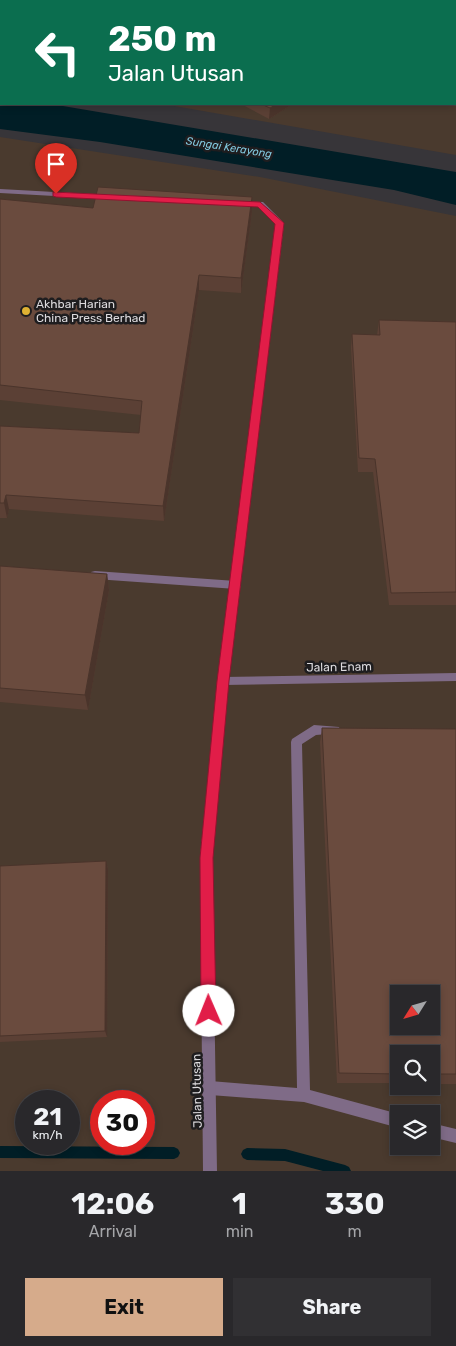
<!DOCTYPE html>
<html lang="en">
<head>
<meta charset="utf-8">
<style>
  body { margin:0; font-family:Rubik,sans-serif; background:#313033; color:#f1f3f6; height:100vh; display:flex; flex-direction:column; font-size:19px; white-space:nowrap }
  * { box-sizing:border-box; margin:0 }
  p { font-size:16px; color:#a5a6a9 }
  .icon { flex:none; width:28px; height:28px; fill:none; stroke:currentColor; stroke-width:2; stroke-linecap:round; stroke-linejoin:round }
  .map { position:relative; height:1171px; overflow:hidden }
  .drawer { display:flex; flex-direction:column; background:#29282b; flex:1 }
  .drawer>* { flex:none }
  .top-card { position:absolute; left:0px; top:0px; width:456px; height:105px; box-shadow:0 2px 8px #0003,0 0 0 1px #454447; background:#0b6e4f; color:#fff; overflow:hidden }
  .needle { width:32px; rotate:233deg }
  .tools { position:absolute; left:390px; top:985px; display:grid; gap:10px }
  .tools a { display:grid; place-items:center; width:50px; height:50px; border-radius:0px; background:#29282b; box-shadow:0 2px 8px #0003,0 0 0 1px #454447; font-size:25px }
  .speed { position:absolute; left:15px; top:1090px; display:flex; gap:10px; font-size:25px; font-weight:700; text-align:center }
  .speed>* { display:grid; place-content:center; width:65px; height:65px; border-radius:50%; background:#29282b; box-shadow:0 2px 8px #0003,0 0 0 1px #454447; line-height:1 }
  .speed small { font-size:12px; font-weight:400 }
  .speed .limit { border:8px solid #d22; background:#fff; color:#111 }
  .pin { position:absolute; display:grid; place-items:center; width:42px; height:42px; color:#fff; margin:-51px -21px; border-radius:50% 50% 50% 0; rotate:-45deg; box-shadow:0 0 5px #0007 }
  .pin .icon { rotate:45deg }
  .me { position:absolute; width:55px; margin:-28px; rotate:359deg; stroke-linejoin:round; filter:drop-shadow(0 0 4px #0008) }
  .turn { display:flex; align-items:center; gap:18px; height:105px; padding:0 25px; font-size:22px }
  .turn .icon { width:65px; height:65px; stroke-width:2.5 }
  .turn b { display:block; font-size:35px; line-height:42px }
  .eta { display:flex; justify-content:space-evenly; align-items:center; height:85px; text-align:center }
  .eta b { font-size:30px; font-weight:700; line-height:35px }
  .primary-button { display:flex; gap:10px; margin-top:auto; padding:10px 25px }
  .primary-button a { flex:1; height:58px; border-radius:0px; background:#d6ab8b; color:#111; font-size:20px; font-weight:700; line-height:58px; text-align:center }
  .primary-button a+a { background:#313033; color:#f1f3f6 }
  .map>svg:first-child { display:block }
  .industrial { fill:#4a3a2e; fill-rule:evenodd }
  .water { fill:#011e26 }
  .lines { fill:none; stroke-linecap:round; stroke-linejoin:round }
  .stream { fill:#011e26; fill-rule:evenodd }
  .service { fill:#7f6b87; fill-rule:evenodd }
  .minor { fill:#7f6b87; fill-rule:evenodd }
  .motorway { fill:#e3b3f8; fill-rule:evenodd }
  .wall { fill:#5b4035 }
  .shaded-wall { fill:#4a342b }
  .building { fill:#6a4b3e; stroke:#4a342b; fill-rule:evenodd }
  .route { fill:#e11d48; stroke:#92132f }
  .poi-dot { fill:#deb133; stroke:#1e1d1f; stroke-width:2 }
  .labels { text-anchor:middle; stroke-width:5; stroke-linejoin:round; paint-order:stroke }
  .far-water-label { font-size:11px; font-style:italic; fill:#83cae0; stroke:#1e1d1f }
  .poi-label { font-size:12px; fill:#dddbde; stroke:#1e1d1f; text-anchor:start }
  .street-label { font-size:12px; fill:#dddbde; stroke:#1e1d1f }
</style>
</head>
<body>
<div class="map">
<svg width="456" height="1171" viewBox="0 0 456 1171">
  <rect width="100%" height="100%" fill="#373539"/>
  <!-- industrial -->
  <path class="industrial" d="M0 0H456V155L163 104H455V1H1V76Z
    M0 137 260 177 456 216V1171H0ZM399 994H431V1026H399ZM399 1054H431V1086H399ZM26 1101H69V1144H26ZM101 1101H144V1144H101ZM399 1114H431V1146H399Z"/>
  <!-- water -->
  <path class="water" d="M0 95 1 104H51L456 172V205L394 190 100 142 0 129Z"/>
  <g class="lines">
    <!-- stream -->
    <path class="stream" d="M0 1146 174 1147 178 1149 180 1153 178 1157 174 1159 0 1158Z
      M247 1148 285 1149 345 1165 349 1167 351 1171H323L285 1161 247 1160 243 1158 241 1154 243 1150Z"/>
    <!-- service -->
    <path class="service" d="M381 0H388V1H382Z
      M0 2H1V6H0Z
      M95 571 236 581 240 582 241 585 240 588 236 589 95 579 91 578 90 575 91 572Z
      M456 673V681L223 685 219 684 218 681 219 678 223 677Z
      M314 725 339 727 340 730 339 733 316 735 302 744 310 1090 399 1114V1128L304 1102 210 1095 205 1093 203 1088 205 1083 210 1081 297 1088 291 742 292 739Z
      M431 1123 456 1129V1143L431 1137Z"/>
    <!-- minor -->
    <path class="minor" d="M0 70H1V74H0Z
      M0 189 109 195 113 197 109 199 0 193Z
      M235 201 263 202 284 223 228 681 212 858 217 1171H203L200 858 218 681 276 224 258 206 238 205 234 203Z"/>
    <!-- motorway -->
    <path class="motorway" d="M136 0H148L149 1H137Z
      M188 0H201L202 1H189Z
      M455 45H456V51H455Z
      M455 59H456V65H455Z"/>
  </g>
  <!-- wall -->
  <path class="wall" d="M284 0H336V1H284Z
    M186 104H227V106H203Z
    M241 104H291V105L269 119Z
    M252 197V212L241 293 199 290 164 521 9 509 7 518H0V426L139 433 141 415 0 400V199L93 208Z
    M379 320 456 322V605H389L373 472H358L351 348 352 334 377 335Z
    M0 566 107 574 109 590 88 710 0 702Z
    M322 728 456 729V1084H431V1054H399V1083H337L320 742Z
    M106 861 108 869 107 1037 0 1042V866Z"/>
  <!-- shaded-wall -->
  <path class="shaded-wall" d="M277 104H291V105L269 119 270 108Z
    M252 197V212L241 293V278Z
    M199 275V290L164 521 163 506Z
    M6 495 9 509 7 518 4 503Z
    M107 574 109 590 88 710 85 695Z
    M106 861 108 869 107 1037 105 1031Z"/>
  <!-- building -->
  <path class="building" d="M261 104H277L270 108Z
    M98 187 252 197 241 278 199 275 163 506 6 495 4 503H0V426L139 433 142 401 0 385V199L93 208Z
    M379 320 456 322V592L391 593 375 459 359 458 352 334 380 335Z
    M0 566 107 574 85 695 0 688Z
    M322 728 456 729V1074H431V1054H399V1074L339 1073ZM399 994H431V1026H399Z
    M106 861 105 1031 0 1036V866Z"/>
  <!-- route -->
  <path class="route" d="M53 192 260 202 284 223 229 681 213 858 216 1011 214 1016 209 1018 204 1016 201 1011 200 858 217 681 275 224 258 207 56 197 53 196Z"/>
  <!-- markers -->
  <circle class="poi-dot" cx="26" cy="311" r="5"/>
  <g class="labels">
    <!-- far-water labels -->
    <g class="far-water-label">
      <text transform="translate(229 147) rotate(9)" y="4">Sungai Kerayong</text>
    </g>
    <!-- poi labels -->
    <g class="poi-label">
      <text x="36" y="308">Akhbar Harian<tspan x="36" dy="14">China Press Berhad</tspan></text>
    </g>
    <!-- street labels -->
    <g class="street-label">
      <text transform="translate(339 667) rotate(-1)" y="4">Jalan Enam</text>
      <text transform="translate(197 1091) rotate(-91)" y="4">Jalan Utusan</text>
    </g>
  </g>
</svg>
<div class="tools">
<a><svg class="needle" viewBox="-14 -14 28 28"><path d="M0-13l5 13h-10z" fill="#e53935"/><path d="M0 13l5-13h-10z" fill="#a5a6a9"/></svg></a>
<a><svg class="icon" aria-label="search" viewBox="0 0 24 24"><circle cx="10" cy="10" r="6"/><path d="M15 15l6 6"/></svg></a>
<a><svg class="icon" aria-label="layers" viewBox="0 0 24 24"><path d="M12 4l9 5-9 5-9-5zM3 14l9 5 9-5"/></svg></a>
</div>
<div class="speed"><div>21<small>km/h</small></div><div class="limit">30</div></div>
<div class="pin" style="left:56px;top:194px;background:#d93025"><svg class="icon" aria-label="arrive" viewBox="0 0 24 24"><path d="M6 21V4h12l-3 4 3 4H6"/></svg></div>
<svg class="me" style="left:209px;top:1011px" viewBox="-20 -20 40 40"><circle r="19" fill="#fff"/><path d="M0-13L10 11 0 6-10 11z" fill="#e11d48"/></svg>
<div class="top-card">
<div class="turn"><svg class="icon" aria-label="left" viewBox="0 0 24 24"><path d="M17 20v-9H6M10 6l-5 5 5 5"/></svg><div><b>250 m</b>Jalan Utusan</div></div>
</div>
</div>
<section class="drawer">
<div class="eta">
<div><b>12:06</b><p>Arrival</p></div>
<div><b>1</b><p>min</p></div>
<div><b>330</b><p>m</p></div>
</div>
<div class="primary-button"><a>Exit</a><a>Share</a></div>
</section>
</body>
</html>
